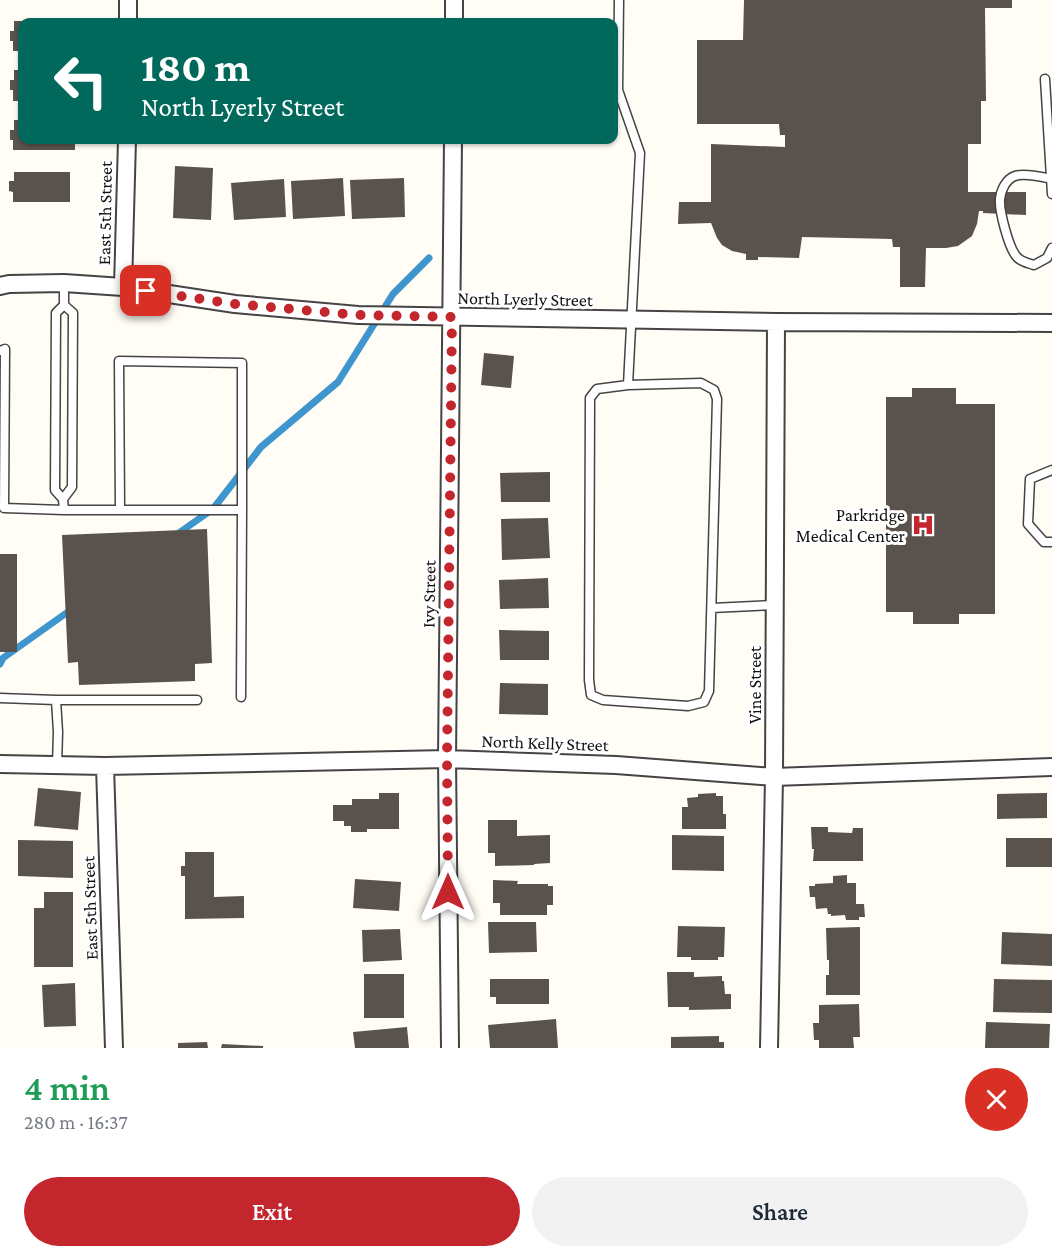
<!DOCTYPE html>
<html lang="en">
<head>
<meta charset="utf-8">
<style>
  body { margin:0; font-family:"Crimson Pro",serif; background:#f2f2f3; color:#1f2937; height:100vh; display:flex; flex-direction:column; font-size:22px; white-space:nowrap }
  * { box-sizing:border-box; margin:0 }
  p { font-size:20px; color:#747a83 }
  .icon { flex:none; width:33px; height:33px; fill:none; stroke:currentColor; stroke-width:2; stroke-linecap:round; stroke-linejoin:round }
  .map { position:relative; height:1048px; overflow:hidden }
  .sheet { display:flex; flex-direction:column; background:#fff; flex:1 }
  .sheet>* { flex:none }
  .hud { position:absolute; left:18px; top:18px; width:600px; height:126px; border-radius:12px; box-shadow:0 2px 4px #0004; background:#00695c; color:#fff; overflow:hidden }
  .pin { position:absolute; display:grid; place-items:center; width:51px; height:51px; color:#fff; margin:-26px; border-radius:12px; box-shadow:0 3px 9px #0006 }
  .me { position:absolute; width:66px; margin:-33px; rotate:0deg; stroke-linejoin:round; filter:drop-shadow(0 0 4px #0008) }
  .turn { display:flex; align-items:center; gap:21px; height:126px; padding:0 24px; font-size:27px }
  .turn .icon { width:78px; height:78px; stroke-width:2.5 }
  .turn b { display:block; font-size:42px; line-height:51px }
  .round { display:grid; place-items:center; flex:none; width:63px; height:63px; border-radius:32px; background:#f2f2f3 }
  .headline { display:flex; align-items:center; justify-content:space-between; height:102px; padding:0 24px }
  h1 { font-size:36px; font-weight:600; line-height:45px; color:#1e9e55 }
  .primary-button { display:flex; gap:12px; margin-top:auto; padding:12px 24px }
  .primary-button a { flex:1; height:69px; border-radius:36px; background:#c4262e; color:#fff; font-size:24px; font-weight:600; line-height:69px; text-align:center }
  .primary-button a+a { background:#f2f2f3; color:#1f2937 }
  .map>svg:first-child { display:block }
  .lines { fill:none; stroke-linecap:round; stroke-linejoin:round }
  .stream { stroke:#3f96cf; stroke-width:7 }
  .building { fill:#5a524d }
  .service-casing { stroke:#444; stroke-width:11 }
  .minor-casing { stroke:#444; stroke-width:20 }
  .service { stroke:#fff; stroke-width:8 }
  .minor { stroke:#fff; stroke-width:16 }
  .route { stroke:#c4262e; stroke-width:10; stroke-dasharray:0 18 }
  .labels { text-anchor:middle; stroke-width:6; stroke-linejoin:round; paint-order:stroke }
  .street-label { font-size:18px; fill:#111; stroke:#fff }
  .poi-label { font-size:18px; fill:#111; stroke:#fff; text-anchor:end }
</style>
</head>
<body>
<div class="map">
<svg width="1052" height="1048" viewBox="0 0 1052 1048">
  <rect width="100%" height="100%" fill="#fffdf5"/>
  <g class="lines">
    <!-- stream -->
    <path class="stream" d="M176 535 213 509 261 447 338 382 393 294 429 258
      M0 664 3 658 72 609"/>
  </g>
  <!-- building -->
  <path class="building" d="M744 0H1012V8H985L986 101H981V144H968V192H1026V215L983 213V211H979L977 224 972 236 958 246 946 248H926L925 287H900V247H893L892 239 802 237 799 258 758 257V260H746V254L732 251 722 245 717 238 711 223 678 224 679 202H711V144L785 147V135H780L779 124H697V40H743Z
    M14 21H22V51H13V41H10V31H14Z
    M14 70H22V101H13V90H10V80H14Z
    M14 120H22V140H75V150H13V140H10V130H14Z
    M175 166 213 168 211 220 173 218Z
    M14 172H70V202H13V192L9 191V181H14Z
    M343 178 345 216 293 219 291 181Z
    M404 178 405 217 352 219 350 180Z
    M284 179 286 217 234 220 231 183Z
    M484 353 514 356 511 388 481 385Z
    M912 388H956V404H995V614H959V624H913V612H886V397H912Z
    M550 472V502H501L500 473Z
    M548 518 550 558 502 560 501 519Z
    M207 529 212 663 195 664V681L79 685 78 662 68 663 62 535Z
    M0 554H17V652H0Z
    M548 578 549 608 500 609 499 580Z
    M499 630 549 631V660H500Z
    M500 683 548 684V715L499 714Z
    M38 788 81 792 78 830 34 826Z
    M379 793H399V829H367V832H351V826H344V821H333V805H352V799H379Z
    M716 793V796H723V814H726V829H682V807H688L687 798 698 797V794Z
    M1047 793V818L997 819V794Z
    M488 820H517V836L550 835V863L534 864V865L495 866V853H488Z
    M811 827H828V832L852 833 853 828H863V861H813L814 849H812Z
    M672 835 724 836V871L672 870Z
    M1006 838H1052V867H1006Z
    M18 840 73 841V878L18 876Z
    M185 852H214V897L244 896V918L185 919V876H181V866H185Z
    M847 875V883H856V904H864L865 917H859V920H846L845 915 831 916V914H828L827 908 816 909 815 897H810L809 886H815V884L833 883V876Z
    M355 879 401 882 399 911 353 908Z
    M493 880 518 881 517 884H548V886H553V905H547V915H500V903H493Z
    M44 892H73V967H34V908H44Z
    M488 922H536L537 952 489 953Z
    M678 926 725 927 724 957H718V960H691V957H677Z
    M860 927V995H826V975H829V960H827L826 928Z
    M400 929 402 960 363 962 362 930Z
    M1002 932 1052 934V966L1001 964Z
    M667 972H694V977L722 976V981H724L725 994H731V1009L689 1010V1007H668Z
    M364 974H404V1018H364Z
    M490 979H549V1004H496V997H490Z
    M994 979 1052 980V1013L993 1012Z
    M75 983 76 1026 44 1027 42 985Z
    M859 1004 860 1037H853L854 1048H819V1040H814L813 1023H819V1005Z
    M556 1019 558 1048H490L488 1025Z
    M986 1022 1050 1024 1049 1048H985Z
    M407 1027 409 1048H355L353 1032Z
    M719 1036V1042H724V1048H671V1037Z
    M207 1042 208 1048H178V1043Z
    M222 1044 263 1046V1048H221Z"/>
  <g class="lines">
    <!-- service casing -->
    <g class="service-casing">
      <path id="service" d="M619 0 618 90 640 153 628 385 597 389 590 398 589 680 591 695 603 700 688 706 704 702 709 691 717 399 714 390 701 383 628 385
        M1045 79 1052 194
        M1052 179C1043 177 1023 173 1015 176 1006 179 1001 190 1000 199 999 211 1009 249 1017 257 1021 262 1028 263 1034 265L1047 258 1052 248
        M64 305 73 313 72 487 63 499 64 510H242V363L119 361 120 510
        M0 351 5 349 4 508 64 510
        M1052 470 1030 479 1028 524 1044 542H1052
        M63 499 55 490 56 313 64 305V283
        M712 608 775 605
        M241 697 242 510
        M0 698 56 700
        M57 765 58 732 56 700H197"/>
    </g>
    <!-- minor casing -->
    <g class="minor-casing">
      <path id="minor" d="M128 0V22
        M454 0V22
        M0 286 9 284 64 283 123 287 235 304 358 315 776 322 1052 323
        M123 287 127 140
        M0 764 105 766 447 759 616 765 774 777 1052 767
        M105 766 114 1048
        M450 1048 447 759 453 140
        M769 1048 774 777 776 322"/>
    </g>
    <!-- service -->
    <use href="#service" class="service"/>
    <!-- minor -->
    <use href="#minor" class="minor"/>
  </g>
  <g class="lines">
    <!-- route -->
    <path class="route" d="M146 291 235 304 358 315 452 317 447 759 448 892"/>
  </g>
  <!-- icons -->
  <defs>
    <g id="hospital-bare" transform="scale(1.8)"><path d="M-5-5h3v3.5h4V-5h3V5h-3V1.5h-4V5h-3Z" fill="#c4262e" stroke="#fff" stroke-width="2.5" paint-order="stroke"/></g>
  </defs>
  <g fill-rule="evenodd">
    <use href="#hospital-bare" x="923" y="525"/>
  </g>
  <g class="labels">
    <!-- street labels -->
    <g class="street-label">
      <text transform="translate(105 213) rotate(-89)" y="6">East 5th Street</text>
      <text transform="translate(525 299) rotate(1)" y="6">North Lyerly Street</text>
      <text transform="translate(429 594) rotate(-89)" y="6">Ivy Street</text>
      <text transform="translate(755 685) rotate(-90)" y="6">Vine Street</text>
      <text transform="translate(545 743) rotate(2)" y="6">North Kelly Street</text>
      <text transform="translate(90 908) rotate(-92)" y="6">East 5th Street</text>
    </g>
    <!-- poi labels -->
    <g class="poi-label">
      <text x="905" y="521">Parkridge<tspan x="905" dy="21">Medical Center</tspan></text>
    </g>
  </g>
</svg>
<div class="pin" style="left:146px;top:291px;background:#d93025"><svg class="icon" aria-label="arrive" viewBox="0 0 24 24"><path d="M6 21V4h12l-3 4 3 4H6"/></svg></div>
<svg class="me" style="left:448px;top:892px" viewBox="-20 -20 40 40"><path d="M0-17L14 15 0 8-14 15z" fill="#c4262e" stroke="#fff" stroke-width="4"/></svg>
<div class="hud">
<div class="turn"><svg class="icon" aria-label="left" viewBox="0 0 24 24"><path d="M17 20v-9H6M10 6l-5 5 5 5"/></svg><div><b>180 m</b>North Lyerly Street</div></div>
</div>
</div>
<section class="sheet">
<div class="headline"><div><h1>4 min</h1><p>280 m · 16:37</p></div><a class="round" style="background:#d93025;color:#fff"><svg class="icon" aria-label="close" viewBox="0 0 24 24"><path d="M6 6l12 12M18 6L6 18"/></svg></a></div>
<div class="primary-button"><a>Exit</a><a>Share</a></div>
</section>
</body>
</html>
